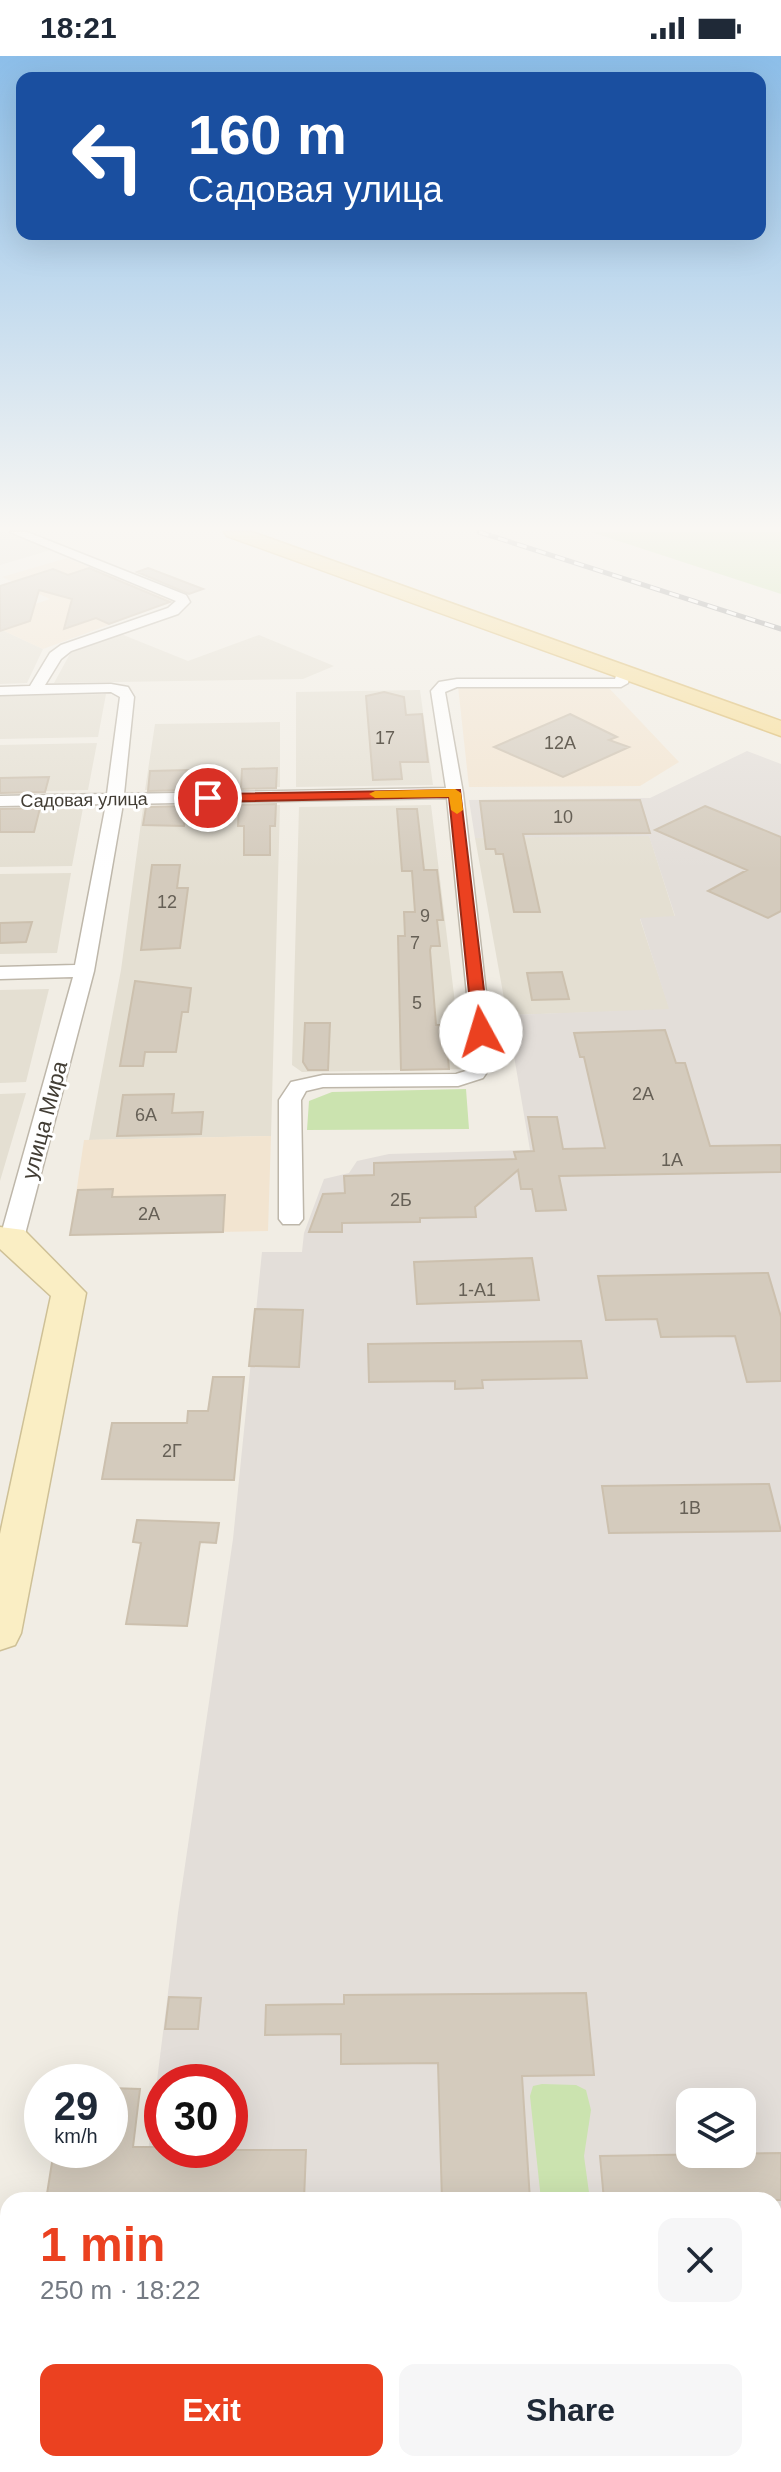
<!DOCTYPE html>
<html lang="en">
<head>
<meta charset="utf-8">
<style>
  body { margin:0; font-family:Helvetica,sans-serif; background:#f6f6f7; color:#1f2937; height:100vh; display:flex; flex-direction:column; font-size:30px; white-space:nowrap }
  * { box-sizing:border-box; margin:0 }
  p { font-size:26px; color:#747a83 }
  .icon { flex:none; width:44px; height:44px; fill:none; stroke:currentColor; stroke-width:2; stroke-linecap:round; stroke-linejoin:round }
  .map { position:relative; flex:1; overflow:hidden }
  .panel { position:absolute; left:0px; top:2136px; width:782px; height:280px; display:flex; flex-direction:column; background:#fff; border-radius:24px 24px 0 0; box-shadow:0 8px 32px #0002 }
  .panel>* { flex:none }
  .hud { position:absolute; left:16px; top:16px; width:750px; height:168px; border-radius:16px; box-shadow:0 8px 32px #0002; background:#1a4fa0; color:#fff; overflow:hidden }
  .fabs { position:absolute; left:676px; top:2032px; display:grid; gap:16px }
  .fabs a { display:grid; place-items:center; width:80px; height:80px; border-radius:16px; background:#fff; box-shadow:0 8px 32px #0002; font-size:40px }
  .speed { position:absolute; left:24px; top:2008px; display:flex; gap:16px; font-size:40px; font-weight:700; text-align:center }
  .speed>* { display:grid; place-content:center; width:104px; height:104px; border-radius:50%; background:#fff; box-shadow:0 8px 32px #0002; line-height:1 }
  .speed small { font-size:20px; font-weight:400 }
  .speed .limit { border:12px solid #d22; background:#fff; color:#111 }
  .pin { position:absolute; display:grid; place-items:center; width:68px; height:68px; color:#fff; margin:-34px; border:4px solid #fff; border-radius:50%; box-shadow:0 2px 8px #0007 }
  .me { position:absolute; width:88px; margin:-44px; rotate:354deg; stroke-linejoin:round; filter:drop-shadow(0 0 6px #0008) }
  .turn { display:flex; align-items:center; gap:28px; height:168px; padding:0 40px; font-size:36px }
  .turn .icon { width:104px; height:104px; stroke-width:2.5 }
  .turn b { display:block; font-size:56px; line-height:68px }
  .round { display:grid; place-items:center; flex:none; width:84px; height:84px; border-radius:16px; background:#f6f6f7 }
  .summary { display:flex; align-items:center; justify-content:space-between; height:136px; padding:0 40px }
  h1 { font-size:48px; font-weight:700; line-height:60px; color:#eb4120 }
  .cta { display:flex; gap:16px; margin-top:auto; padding:16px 40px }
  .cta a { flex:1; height:92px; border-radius:16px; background:#eb4120; color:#fff; font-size:32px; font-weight:700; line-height:92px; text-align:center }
  .cta a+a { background:#f6f6f7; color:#1f2937 }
  .status { display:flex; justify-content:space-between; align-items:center; height:56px; padding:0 40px; background:#fff; direction:ltr }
  .status svg { height:22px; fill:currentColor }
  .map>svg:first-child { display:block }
  .residential { fill:#e4dfd2 }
  .commercial { fill:#f2e4d0 }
  .industrial { fill:#e3ded9; fill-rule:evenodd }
  .green { fill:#cbe3af }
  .building { fill:#d4cbbd; stroke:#ccc0ae; stroke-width:2 }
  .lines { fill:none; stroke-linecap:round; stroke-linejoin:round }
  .street-casing { stroke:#beb7aa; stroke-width:3 }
  .secondary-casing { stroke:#cec096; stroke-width:3 }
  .primary-casing { stroke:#dbb968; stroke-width:3 }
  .street { fill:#fff; fill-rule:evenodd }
  .secondary { fill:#faeec4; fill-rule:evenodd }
  .primary { fill:#f7dd96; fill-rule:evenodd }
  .rail-casing { stroke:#939393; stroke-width:5 }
  .rail { stroke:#fff; stroke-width:3; stroke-dasharray:10; stroke-linecap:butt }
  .route { fill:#eb4120; stroke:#992a15; stroke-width:2 }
  .slow { fill:#f59e0b }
  .labels { text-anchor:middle; stroke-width:6; stroke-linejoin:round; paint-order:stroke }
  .number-label { font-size:18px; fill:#666056 }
  .far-street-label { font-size:18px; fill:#423d34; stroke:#fff }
  .street-label { font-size:22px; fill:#423d34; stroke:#fff }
</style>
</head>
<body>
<div class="status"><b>18:21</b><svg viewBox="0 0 49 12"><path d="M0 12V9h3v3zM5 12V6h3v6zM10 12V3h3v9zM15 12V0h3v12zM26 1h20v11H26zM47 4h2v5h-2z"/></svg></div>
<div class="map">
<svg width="781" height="2416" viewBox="0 0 781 2416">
  <rect width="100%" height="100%" fill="#f1ede4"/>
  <!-- residential -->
  <path class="residential" d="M0 476H5L51 494 0 509Z
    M0 573 43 593 27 627 0 628Z
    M121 578 188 605 259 579 334 610 303 623 54 627 71 596Z
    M420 634 433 729 296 731V636Z
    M106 638 98 681 0 683V640Z
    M280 666V731L145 734 155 668Z
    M97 687 88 734 0 736V689Z
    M280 749 271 1080 89 1084 121 914 143 752Z
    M431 749 463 1013 302 1016 292 1009 299 751Z
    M83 752 72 810 0 811V753Z
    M649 779 675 861 640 863 670 954 507 959 475 782Z
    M71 817 57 897 0 898V818Z
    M49 933 26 1026 0 1027V934Z
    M26 1037 0 1125V1038Z"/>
  <!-- commercial -->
  <path class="commercial" d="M67 502 174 545 43 593 0 573V560L50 543 2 521Z
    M458 630H607L679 706 640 730 469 731Z
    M271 1080 268 1175 70 1179 84 1084Z"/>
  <!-- industrial -->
  <path class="industrial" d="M747 695 781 708V2416H112L113 2408H774V2144H142L178 1857 233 1483 262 1196H302L304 1177 324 1123 349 1117 357 1105 389 1098 530 1094 507 959 669 953 640 862 675 860 649 780 475 782 469 744 650 742ZM162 2026H230V2094H162ZM690 2046H742V2098H690Z"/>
  <!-- green -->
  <path class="green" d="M591 476H781V538Z
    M466 1033 469 1073 307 1074 309 1045 332 1036Z
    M542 2028 576 2029 586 2034 591 2054 584 2100 590 2144H541L530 2040 533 2030Z
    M781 2229V2360L774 2359V2230Z
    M28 2408H319L316 2416H35Z
    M353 2408H679L688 2416H350Z"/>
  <!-- building -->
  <path class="building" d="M89 512 170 546 109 568 96 562 64 573 72 543 39 534 30 565 0 575V530L53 513 68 519Z
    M148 512 203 533 189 538 137 516Z
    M384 636 404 641 406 659 422 658 428 706H400L402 723 373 724 366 640Z
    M570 658 617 681 609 684 629 691 563 721 494 691Z
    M277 712 276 732 241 733 242 713Z
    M190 714 188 734 148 735 150 715Z
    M49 721 45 736 0 737V722Z
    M640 744 650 777 523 778 540 856H514L503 798H496L495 793H486L480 745Z
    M276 748 275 770H270V799H244V770H238L239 749Z
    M186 750 184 770 143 769 146 751Z
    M705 750 781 781V855L768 862 708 835 747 814 655 774Z
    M40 752 34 776H0V753Z
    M397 753H417L424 814H437L443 864H437L440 890H431L430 894 436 969H445L449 1013 401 1014 398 880H405L404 856H415L412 815H402Z
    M152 809H180L177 832H188L180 892 141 894Z
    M32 866 26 886 0 887V867Z
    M562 916 569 943 532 944 527 917Z
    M135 925 191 932 188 956H182L176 996H145L143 1010H120Z
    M305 967H330L328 1014H308L303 1006Z
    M665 974 676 1007H685L710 1090 781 1089V1116L559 1120 566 1154 536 1155 532 1133H521L518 1114 475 1151 476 1161 420 1162V1166L342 1167V1176H309L323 1138 345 1137 344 1120 374 1119V1107L516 1103 514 1096 534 1095 528 1061H557L563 1093 605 1092 584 1001H580L574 977Z
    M174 1038 172 1057 203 1056 201 1078 117 1080 123 1039Z
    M113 1133 112 1141 225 1139 223 1176 70 1179 78 1134Z
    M532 1202 539 1244 417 1248 414 1206Z
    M768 1217 781 1261V1325L747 1326 735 1280 661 1281 657 1263 606 1264 598 1220Z
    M255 1253 303 1254 299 1311 249 1310Z
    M581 1285 587 1322 482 1324 483 1332 455 1333V1325L369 1326 368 1288Z
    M213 1321H244L234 1424 102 1423 112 1367H187L188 1355H208Z
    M769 1428 781 1475 609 1477 602 1430Z
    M137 1464 219 1467 216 1487 200 1486 187 1570 126 1568 141 1487 133 1486Z
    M586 1937 594 2019 522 2020 530 2144H442L438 2007 341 2008V1978L265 1979 266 1949 344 1948V1939Z
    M169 1941 201 1942 198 1973H165Z
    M110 2032 140 2033 133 2091H162V2094H306L304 2144H46L54 2094H110Z
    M781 2097V2144H604L600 2100Z"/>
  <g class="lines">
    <!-- street casing -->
    <g class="street-casing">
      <path id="street" d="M10 476H27L186 539 190 546 178 558 71 595 61 603 45 629 111 628 128 631 134 641 124 738 446 732 431 635 439 626 457 623H615L618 613H628L630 616 628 627 621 631H457L445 636 463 737 494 1006 483 1022 458 1030 323 1031 306 1035 301 1044 303 1163 299 1168H283L279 1163V1044L291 1026 323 1019 456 1018 469 1014 474 1006 447 742 123 748 94 915 24 1182 20 1187H4L0 1182 73 921 0 923V911L75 909 106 748 0 750V740L107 738 120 641 111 636 0 639V631L30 630 50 597 61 589 168 552 176 545Z"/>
    </g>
    <!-- secondary casing -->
    <g class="secondary-casing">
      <path id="secondary" d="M0 1171 24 1174 86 1237 21 1577 15 1589 0 1594V1478L51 1240 0 1193Z"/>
    </g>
    <!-- primary casing -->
    <g class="primary-casing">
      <path id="primary" d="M224 476H252L781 665V680L227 480Z"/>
    </g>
    <!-- street -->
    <use href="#street" class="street"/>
    <!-- secondary -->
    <use href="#secondary" class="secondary"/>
    <!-- primary -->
    <use href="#primary" class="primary"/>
    <!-- rail casing -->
    <g class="rail-casing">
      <path id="rail" d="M479 476 781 573"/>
    </g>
    <!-- rail -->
    <use href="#rail" class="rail"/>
  </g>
  <!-- sky -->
  <linearGradient id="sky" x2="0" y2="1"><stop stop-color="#8cbee9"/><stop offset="0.58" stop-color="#f9f7f3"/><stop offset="1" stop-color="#f9f7f3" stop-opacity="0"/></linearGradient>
  <rect width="781" height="814" fill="url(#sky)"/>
  <!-- route -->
  <path class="route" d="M460 734 489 976 481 980 473 976 449 741 208 746 202 742 208 738Z"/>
  <!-- slow -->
  <path class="slow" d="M455 733 461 737 463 754 457 758 451 754 449 741 375 742 369 738 375 735Z"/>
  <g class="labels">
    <!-- number labels -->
    <g class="number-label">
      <text x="385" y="688">17</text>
      <text x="560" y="693">12А</text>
      <text x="563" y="767">10</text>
      <text x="167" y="852">12</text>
      <text x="425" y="866">9</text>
      <text x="415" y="893">7</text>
      <text x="417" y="953">5</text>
      <text x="643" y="1044">2А</text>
      <text x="146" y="1065">6А</text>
      <text x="672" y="1110">1А</text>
      <text x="401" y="1150">2Б</text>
      <text x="149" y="1164">2А</text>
      <text x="477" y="1240">1-А1</text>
      <text x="172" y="1401">2Г</text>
      <text x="690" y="1458">1В</text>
    </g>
    <!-- far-street labels -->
    <g class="far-street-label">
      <text transform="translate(84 744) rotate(-1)" y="6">Садовая улица</text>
    </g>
    <!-- street labels -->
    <g class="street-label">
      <text transform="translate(44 1064) rotate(-75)" y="8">улица Мира</text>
    </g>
  </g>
</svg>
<div class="fabs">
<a><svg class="icon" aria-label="layers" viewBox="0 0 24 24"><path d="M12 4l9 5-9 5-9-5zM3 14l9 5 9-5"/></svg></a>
</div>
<div class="speed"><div>29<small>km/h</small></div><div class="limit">30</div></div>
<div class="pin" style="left:208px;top:742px;background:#d93025"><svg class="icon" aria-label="arrive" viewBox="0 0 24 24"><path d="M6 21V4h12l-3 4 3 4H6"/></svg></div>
<svg class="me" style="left:481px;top:976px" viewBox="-20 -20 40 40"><circle r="19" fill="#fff"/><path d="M0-13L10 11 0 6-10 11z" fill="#eb4120"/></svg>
<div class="hud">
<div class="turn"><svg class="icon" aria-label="left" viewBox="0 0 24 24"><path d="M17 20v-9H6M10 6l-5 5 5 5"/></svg><div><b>160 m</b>Садовая улица</div></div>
</div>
<section class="panel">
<div class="summary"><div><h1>1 min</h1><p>250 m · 18:22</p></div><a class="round"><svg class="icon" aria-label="close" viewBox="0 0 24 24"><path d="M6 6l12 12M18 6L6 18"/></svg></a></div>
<div class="cta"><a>Exit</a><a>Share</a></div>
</section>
</div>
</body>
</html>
